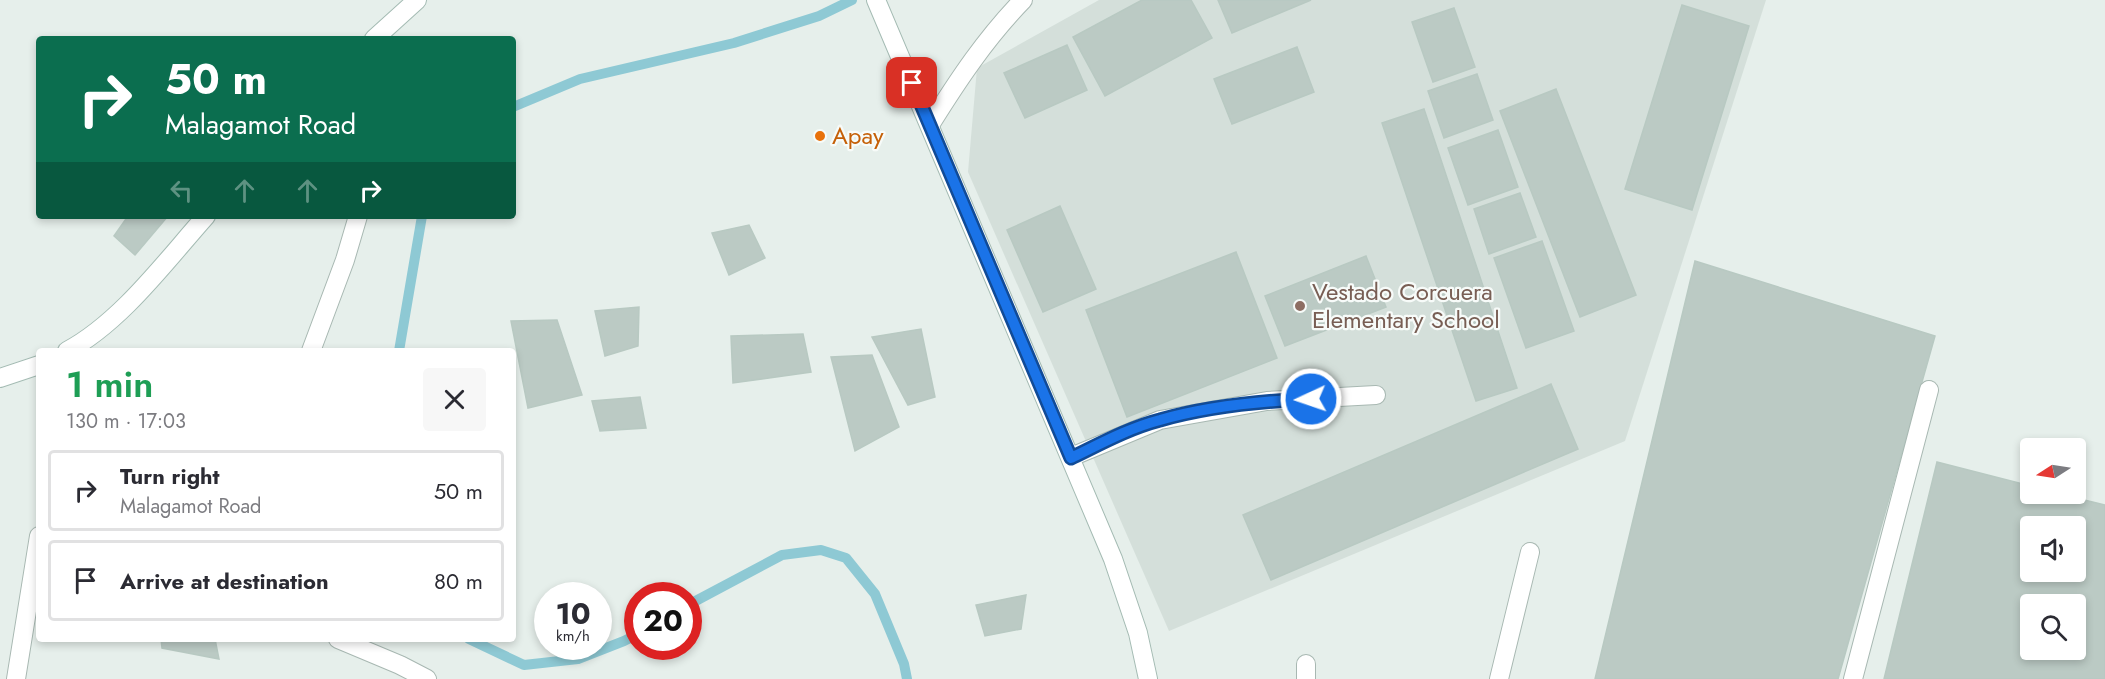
<!DOCTYPE html>
<html lang="en">
<head>
<meta charset="utf-8">
<style>
  body { margin:0; font-family:Jost,sans-serif; background:#f7f7f7; color:#2b2b33; height:100vh; display:flex; flex-direction:column; font-size:22px; white-space:nowrap }
  * { box-sizing:border-box; margin:0 }
  p { font-size:20px; color:#7c7c81 }
  .icon { flex:none; width:33px; height:33px; fill:none; stroke:currentColor; stroke-width:2; stroke-linecap:round; stroke-linejoin:round }
  .map { position:relative; flex:1; overflow:hidden }
  .side { position:absolute; left:36px; top:348px; width:480px; height:294px; display:flex; flex-direction:column; background:#fff; border-radius:6px; box-shadow:0 3px 9px #0003 }
  .side>* { flex:none }
  .hud { position:absolute; left:36px; top:36px; width:480px; height:183px; border-radius:6px; box-shadow:0 3px 9px #0003; background:#0b6e4f; color:#fff; overflow:hidden }
  .needle { width:39px; rotate:258deg }
  .fabs { position:absolute; left:2020px; top:438px; display:grid; gap:12px }
  .fabs a { display:grid; place-items:center; width:66px; height:66px; border-radius:6px; background:#fff; box-shadow:0 3px 9px #0003; font-size:30px }
  .speed { position:absolute; left:534px; top:582px; display:flex; gap:12px; font-size:30px; font-weight:700; text-align:center }
  .speed>* { display:grid; place-content:center; width:78px; height:78px; border-radius:50%; background:#fff; box-shadow:0 3px 9px #0003; line-height:1 }
  .speed small { font-size:15px; font-weight:400 }
  .speed .limit { border:9px solid #d22; background:#fff; color:#111 }
  .pin { position:absolute; display:grid; place-items:center; width:51px; height:51px; color:#fff; margin:-26px; border-radius:12px; box-shadow:0 3px 9px #0006 }
  .me { position:absolute; width:66px; margin:-33px; rotate:267deg; stroke-linejoin:round; filter:drop-shadow(0 0 4px #0008) }
  .turn { display:flex; align-items:center; gap:21px; height:126px; padding:0 30px; font-size:27px }
  .turn .icon { width:78px; height:78px; stroke-width:2.5 }
  .turn b { display:block; font-size:42px; line-height:51px }
  .lanes { display:flex; align-items:center; height:57px; padding:0 30px; background:#0003; justify-content:center; gap:30px; direction:ltr }
  .lanes .off { opacity:.35 }
  .round { display:grid; place-items:center; flex:none; width:63px; height:63px; border-radius:6px; background:#f7f7f7 }
  .head { display:flex; align-items:center; justify-content:space-between; height:102px; padding:0 30px }
  h1 { font-size:36px; font-weight:600; line-height:45px; color:#1e9e55 }
  ul { padding:0; list-style:none }
  li { display:flex; align-items:center; gap:18px; height:81px; margin:0 12px 9px; padding:0 18px; border:3px solid #e1e1e2; border-radius:6px }
  li div { flex:1 }
  li b { display:block; font-size:22px }
  li em { font-style:normal }
  .map>svg:first-child { display:block }
  .built { fill:#d4dfda }
  .lines { fill:none; stroke-linecap:round; stroke-linejoin:round }
  .stream { stroke:#8ec9d4; stroke-width:10 }
  .building { fill:#bbcac4; stroke:#b8c9c2; stroke-width:1.5; fill-rule:evenodd }
  .lane-casing { stroke:#a8b8b2; stroke-width:20 }
  .street-casing { stroke:#a8b8b2; stroke-width:20 }
  .secondary-casing { stroke:#a4bbb3; stroke-width:20 }
  .lane { stroke:#fff; stroke-width:18 }
  .street { stroke:#fff; stroke-width:18 }
  .secondary { stroke:#fff; stroke-width:18 }
  .route-casing { stroke:#114b97; stroke-width:15 }
  .route { stroke:#1a73e8; stroke-width:10 }
  .food-dot { fill:#e8710a; stroke:#f7fbf9; stroke-width:2 }
  .education-dot { fill:#8d6e63; stroke:#f7fbf9; stroke-width:2 }
  .labels { text-anchor:middle; stroke-width:4.5; stroke-linejoin:round; paint-order:stroke }
  .food-label { font-size:24px; fill:#c56008; stroke:#f7fbf9; text-anchor:start }
  .education-label { font-size:24px; fill:#785e54; stroke:#f7fbf9; text-anchor:start }
</style>
</head>
<body>
<div class="map">
<svg width="2105" height="679" viewBox="0 0 2105 679">
  <rect width="100%" height="100%" fill="#e6efeb"/>
  <!-- built -->
  <path class="built" d="M1099 0H1766L1625 441 1169 631 968 172 977 68Z"/>
  <g class="lines">
    <!-- stream -->
    <path class="stream" d="M513 107 580 79 734 43 819 16 852 0
      M399 351 422 216
      M688 605 782 555 821 550 846 558 875 594 904 664 907 679
      M469 639 524 665 578 659 624 641 638 634"/>
  </g>
  <!-- building -->
  <path class="building" d="M1142 0H1191L1212 38 1105 96 1073 37Z
    M1218 0H1311L1232 33Z
    M1682 5 1749 26 1692 210 1625 189Z
    M1454 8 1475 67 1433 82 1412 22Z
    M1067 45 1087 90 1025 118 1004 73Z
    M1297 47 1314 92 1232 124 1214 79Z
    M1477 74 1493 120 1444 138 1428 91Z
    M1556 89 1636 295 1580 317 1500 111Z
    M1424 109 1517 388 1476 401 1382 123Z
    M1498 130 1518 187 1468 205 1448 148Z
    M1520 193 1536 237 1489 254 1474 209Z
    M1060 206 1096 289 1043 312 1007 230Z
    M128 216H168L135 255 114 236Z
    M749 225 765 258 729 275 712 233Z
    M1542 241 1574 331 1526 348 1494 258Z
    M1236 252 1277 358 1127 417 1086 310Z
    M1366 256 1386 307 1285 346 1265 296Z
    M1695 261 1935 336 1838 679H1595Z
    M639 307 638 346 605 356 595 311Z
    M557 320 582 395 528 408 511 321Z
    M921 329 935 397 908 405 872 337Z
    M803 334 811 372 733 383 731 336Z
    M872 355 899 427 855 451 831 357Z
    M1551 384 1578 449 1271 580 1243 515Z
    M640 397 646 428 600 431 592 401Z
    M1937 462 2031 486V494H2060L2105 505V679H1884ZM2031 526H2076V572H2031ZM2031 604H2076V650H2031Z
    M1026 595 1021 629 985 636 976 605Z
    M161 639H215L219 659 162 648Z"/>
  <g class="lines">
    <!-- lane casing -->
    <g class="lane-casing">
      <path id="lane" d="M930 125C958 80 986 38 1023 0
        M1071 457 1160 420 1267 401 1376 395
        M1853 679 1929 390"/>
    </g>
    <!-- street casing -->
    <g class="street-casing">
      <path id="street" d="M311 351 345 260 358 216
        M338 639 400 665 427 679
        M1306 664V679
        M16 679 39 536
        M1499 679 1530 552"/>
    </g>
    <!-- secondary casing -->
    <g class="secondary-casing">
      <path id="secondary" d="M876 0 1113 559 1138 633 1148 679
        M374 39 417 0
        M67 351C121 322 165 262 206 216
        M0 378 39 365"/>
    </g>
    <!-- lane -->
    <use href="#lane" class="lane"/>
    <!-- street -->
    <use href="#street" class="street"/>
    <!-- secondary -->
    <use href="#secondary" class="secondary"/>
  </g>
  <g class="lines">
    <!-- route casing -->
    <g class="route-casing">
      <path id="route" d="M912 83 1071 458C1100 444 1129 428 1160 420 1209 406 1261 401 1311 399"/>
    </g>
    <!-- route -->
    <use href="#route" class="route"/>
  </g>
  <!-- markers -->
  <circle class="food-dot" cx="820" cy="136" r="6"/>
  <circle class="education-dot" cx="1300" cy="306" r="6"/>
  <g class="labels">
    <!-- food labels -->
    <g class="food-label">
      <text x="832" y="144">Apay</text>
    </g>
    <!-- education labels -->
    <g class="education-label">
      <text x="1312" y="300">Vestado Corcuera<tspan x="1312" dy="28">Elementary School</tspan></text>
    </g>
  </g>
</svg>
<div class="fabs">
<a><svg class="needle" viewBox="-14 -14 28 28"><path d="M0-13l5 13h-10z" fill="#e53935"/><path d="M0 13l5-13h-10z" fill="#7c7c81"/></svg></a>
<a><svg class="icon" aria-label="sound" viewBox="0 0 24 24"><path d="M4 9h4l5-4v14l-5-4H4zM17 9q2 3 0 6"/></svg></a>
<a><svg class="icon" aria-label="search" viewBox="0 0 24 24"><circle cx="10" cy="10" r="6"/><path d="M15 15l6 6"/></svg></a>
</div>
<div class="speed"><div>10<small>km/h</small></div><div class="limit">20</div></div>
<div class="pin" style="left:912px;top:83px;background:#d93025"><svg class="icon" aria-label="arrive" viewBox="0 0 24 24"><path d="M6 21V4h12l-3 4 3 4H6"/></svg></div>
<svg class="me" style="left:1311px;top:399px" viewBox="-20 -20 40 40"><circle r="17" fill="#1a73e8" stroke="#fff" stroke-width="3"/><path d="M0-11L8 9 0 5-8 9z" fill="#fff"/></svg>
<div class="hud">
<div class="turn"><svg class="icon" aria-label="right" viewBox="0 0 24 24"><path d="M7 20v-9h11M14 6l5 5-5 5"/></svg><div><b>50 m</b>Malagamot Road</div></div>
<div class="lanes"><svg class="icon off" aria-label="left" viewBox="0 0 24 24"><path d="M17 20v-9H6M10 6l-5 5 5 5"/></svg><svg class="icon off" aria-label="ahead" viewBox="0 0 24 24"><path d="M12 20V5M6 11l6-6 6 6"/></svg><svg class="icon off" aria-label="ahead" viewBox="0 0 24 24"><path d="M12 20V5M6 11l6-6 6 6"/></svg><svg class="icon" aria-label="right" viewBox="0 0 24 24"><path d="M7 20v-9h11M14 6l5 5-5 5"/></svg></div>
</div>
<section class="side">
<div class="head"><div><h1>1 min</h1><p>130 m · 17:03</p></div><a class="round"><svg class="icon" aria-label="close" viewBox="0 0 24 24"><path d="M6 6l12 12M18 6L6 18"/></svg></a></div>
<ul>
<li><svg class="icon" aria-label="right" viewBox="0 0 24 24"><path d="M7 20v-9h11M14 6l5 5-5 5"/></svg><div><b>Turn right</b><p>Malagamot Road</p></div><em>50 m</em></li>
<li><svg class="icon" aria-label="arrive" viewBox="0 0 24 24"><path d="M6 21V4h12l-3 4 3 4H6"/></svg><div><b>Arrive at destination</b></div><em>80 m</em></li>
</ul>
</section>
</div>
</body>
</html>
